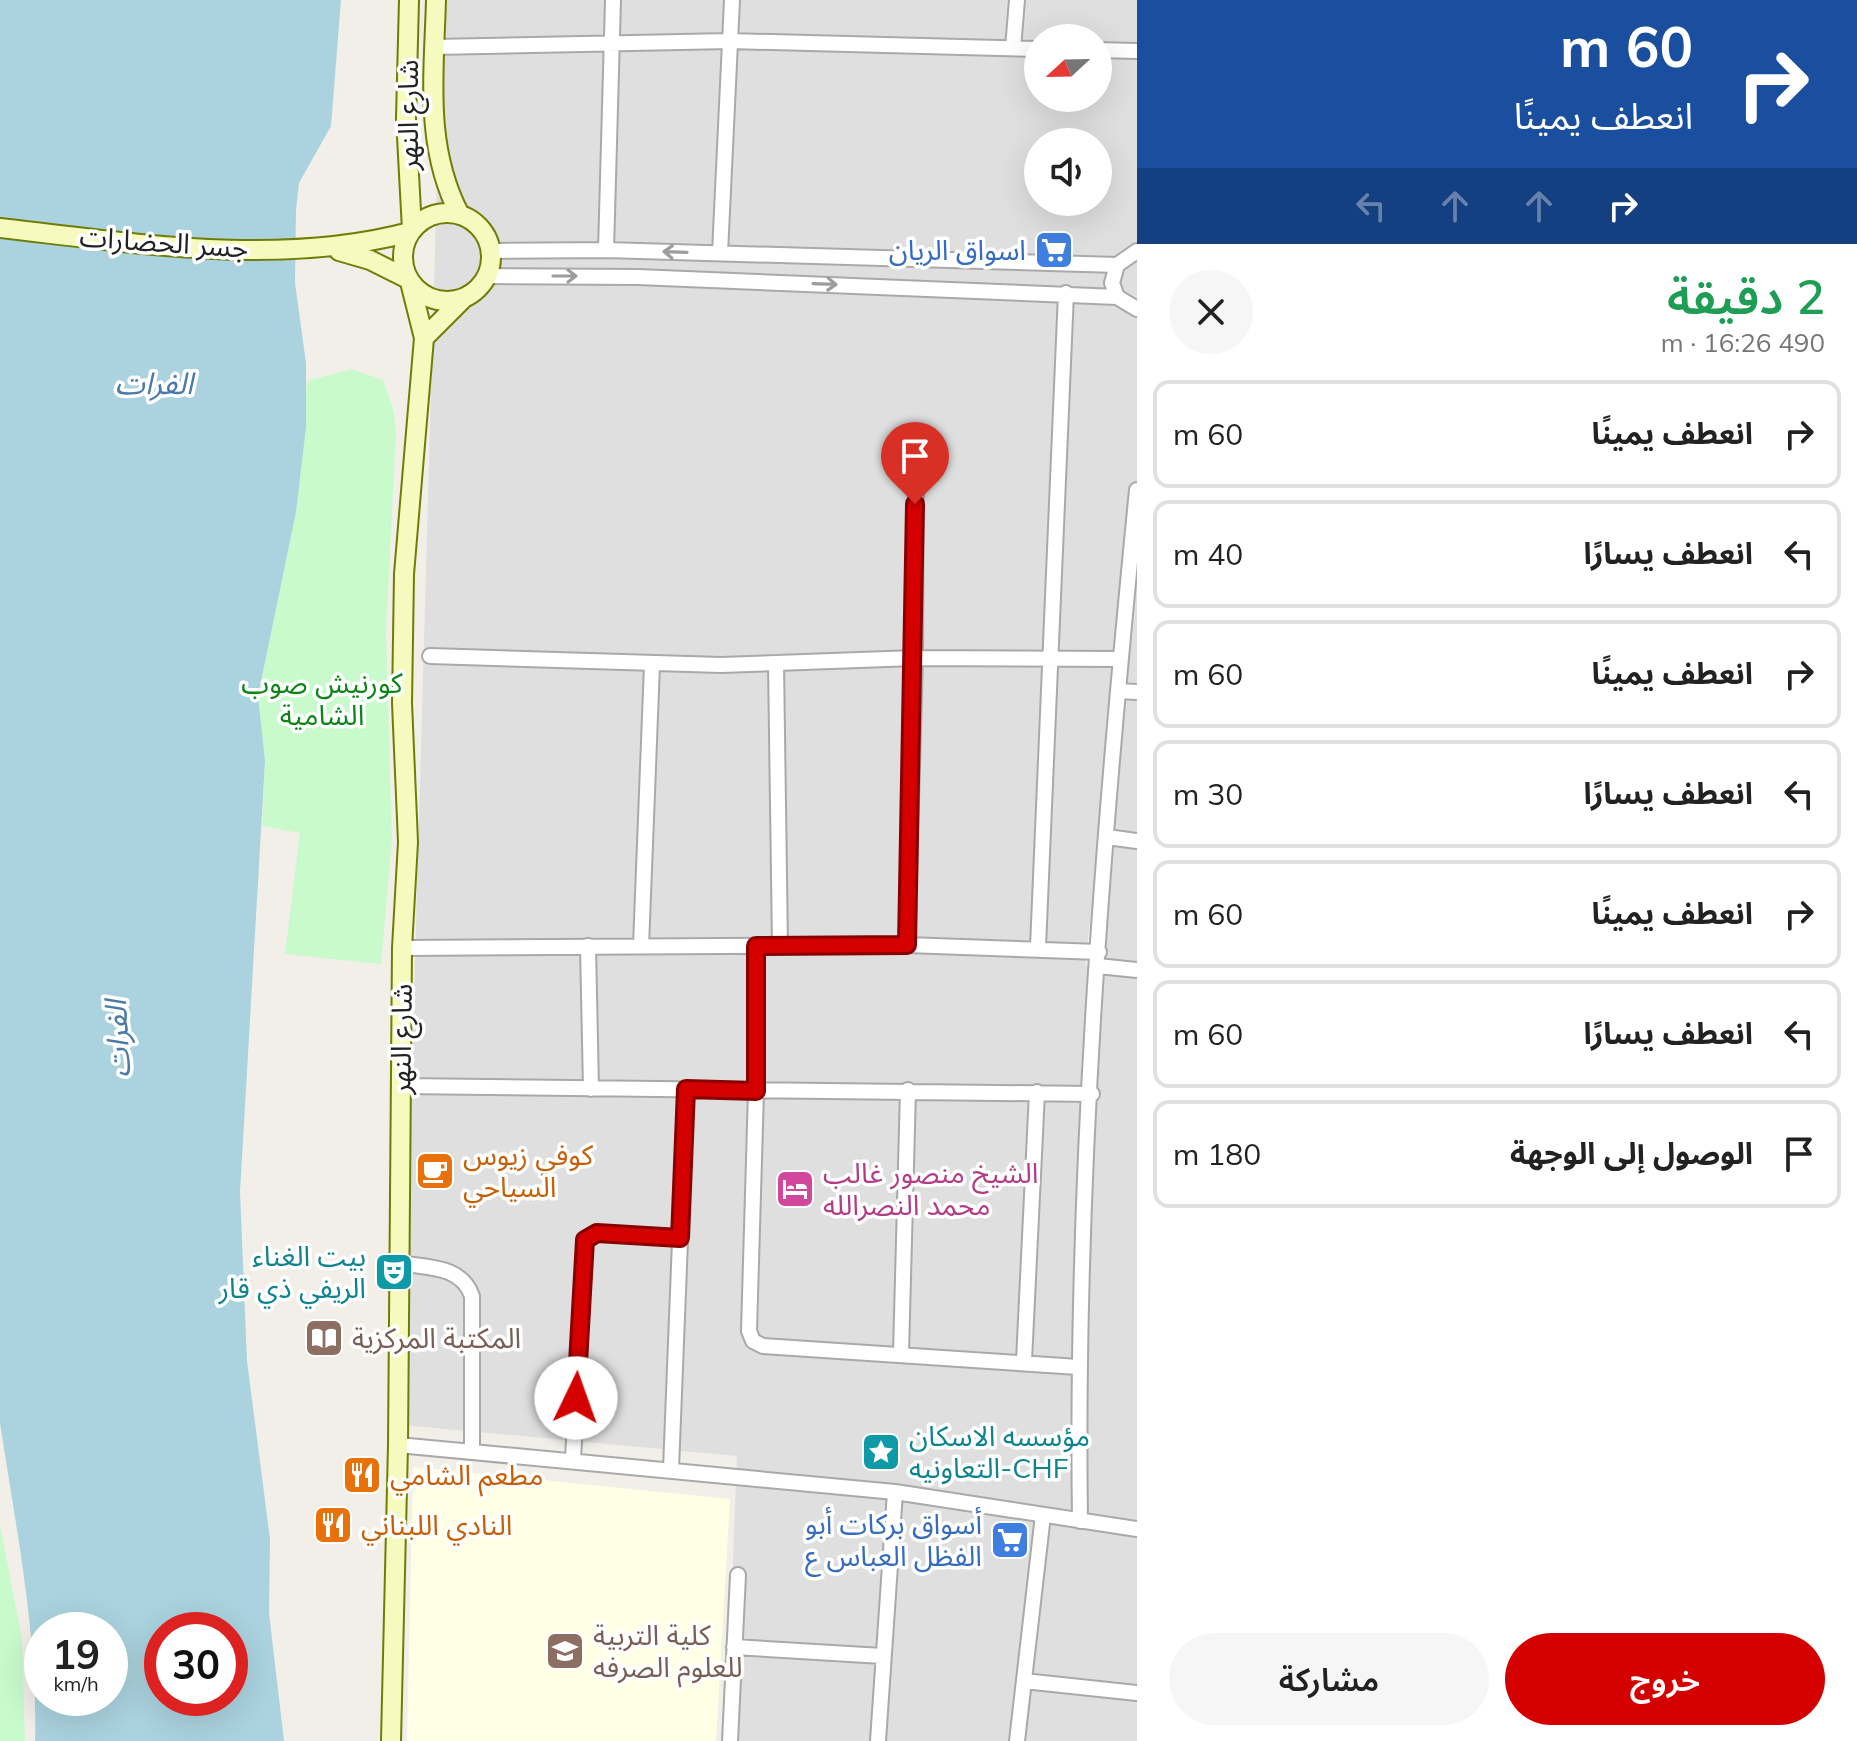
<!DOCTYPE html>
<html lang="ar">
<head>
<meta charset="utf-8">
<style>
  body { margin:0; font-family:Mulish,"Noto Sans Arabic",sans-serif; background:#f6f6f6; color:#222; direction:rtl; height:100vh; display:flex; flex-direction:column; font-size:30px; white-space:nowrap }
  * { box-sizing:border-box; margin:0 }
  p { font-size:26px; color:#767676 }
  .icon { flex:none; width:44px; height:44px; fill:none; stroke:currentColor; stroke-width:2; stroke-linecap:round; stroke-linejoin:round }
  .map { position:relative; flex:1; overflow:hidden; direction:ltr }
  .details { display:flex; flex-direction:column; background:#fff; width:720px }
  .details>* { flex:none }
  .top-card { background:#1a4fa0; color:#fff; overflow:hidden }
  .needle { width:52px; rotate:248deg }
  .fabs { position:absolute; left:1024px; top:24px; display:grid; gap:16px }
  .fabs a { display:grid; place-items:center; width:88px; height:88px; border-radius:50%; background:#fff; box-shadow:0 8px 32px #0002; font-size:40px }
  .speed { position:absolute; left:24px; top:1612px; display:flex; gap:16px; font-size:40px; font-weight:700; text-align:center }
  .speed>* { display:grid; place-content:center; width:104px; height:104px; border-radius:50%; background:#fff; box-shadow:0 8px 32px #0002; line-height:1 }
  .speed small { font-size:20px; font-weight:400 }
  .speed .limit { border:12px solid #d22; background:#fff; color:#111 }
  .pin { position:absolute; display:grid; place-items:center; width:68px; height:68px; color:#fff; margin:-82px -34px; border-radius:50% 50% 50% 0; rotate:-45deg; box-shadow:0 0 8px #0007 }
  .pin .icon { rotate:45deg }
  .me { position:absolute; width:88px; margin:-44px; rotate:3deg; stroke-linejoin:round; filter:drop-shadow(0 0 6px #0008) }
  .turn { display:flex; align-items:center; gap:28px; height:168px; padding:0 32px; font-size:36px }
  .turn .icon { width:104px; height:104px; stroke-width:2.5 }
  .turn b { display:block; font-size:56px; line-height:68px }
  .lanes { display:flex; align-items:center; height:76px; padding:0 32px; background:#0003; justify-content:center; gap:40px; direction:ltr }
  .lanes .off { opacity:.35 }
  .round { display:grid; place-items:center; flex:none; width:84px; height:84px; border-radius:42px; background:#f6f6f6 }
  .summary { display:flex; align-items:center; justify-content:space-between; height:136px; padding:0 32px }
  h1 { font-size:48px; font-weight:600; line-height:60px; color:#1e9e55 }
  .button { display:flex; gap:16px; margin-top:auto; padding:16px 32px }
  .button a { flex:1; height:92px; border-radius:48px; background:#d40000; color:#fff; font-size:32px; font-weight:600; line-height:92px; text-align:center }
  .button a+a { background:#f6f6f6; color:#222 }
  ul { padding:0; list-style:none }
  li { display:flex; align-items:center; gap:24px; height:108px; margin:0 16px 12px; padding:0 16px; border:4px solid #e0e0e0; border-radius:16px }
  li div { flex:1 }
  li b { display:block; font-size:30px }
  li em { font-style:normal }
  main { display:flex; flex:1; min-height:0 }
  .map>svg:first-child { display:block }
  .residential { fill:#e0dfdf; fill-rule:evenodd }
  .education { fill:#ffffe5 }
  .park { fill:#c8facc }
  .water { fill:#aad3df; fill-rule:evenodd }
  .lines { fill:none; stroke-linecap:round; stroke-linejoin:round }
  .minor-casing { stroke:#a9a9a9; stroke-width:18 }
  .secondary-casing { stroke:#707d05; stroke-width:22 }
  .minor { stroke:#fff; stroke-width:14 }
  .secondary { stroke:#f7fabf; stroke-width:18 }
  .oneway { stroke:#9c9c9c }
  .route-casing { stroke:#8a0000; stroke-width:20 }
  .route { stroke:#d40000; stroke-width:14 }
  .labels { text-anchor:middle; stroke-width:7; stroke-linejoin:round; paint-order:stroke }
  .street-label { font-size:28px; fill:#222; stroke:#fff }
  .shop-label { font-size:28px; fill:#366cbe; stroke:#fff; text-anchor:end }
  .park-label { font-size:28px; fill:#0c8416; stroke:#fff }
  .food-label { font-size:28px; fill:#c56008; stroke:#fff; text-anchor:start }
  .hotel-label { font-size:28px; fill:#b23c85; stroke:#fff; text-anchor:start }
  .culture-label { font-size:28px; fill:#0d838f; stroke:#fff; text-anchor:end }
  .education-label { font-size:28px; fill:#785e54; stroke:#fff; text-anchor:start }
  .water-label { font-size:30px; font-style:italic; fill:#4a7aab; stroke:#fff }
</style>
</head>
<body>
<main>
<section class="details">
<div class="top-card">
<div class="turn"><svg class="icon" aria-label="right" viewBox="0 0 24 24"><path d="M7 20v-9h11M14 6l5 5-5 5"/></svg><div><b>60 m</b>انعطف يمينًا</div></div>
<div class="lanes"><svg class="icon off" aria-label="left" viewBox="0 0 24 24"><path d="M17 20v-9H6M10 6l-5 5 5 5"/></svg><svg class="icon off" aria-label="ahead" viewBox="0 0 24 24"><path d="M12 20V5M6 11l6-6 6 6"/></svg><svg class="icon off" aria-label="ahead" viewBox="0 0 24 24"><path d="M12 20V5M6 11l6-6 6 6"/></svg><svg class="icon" aria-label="right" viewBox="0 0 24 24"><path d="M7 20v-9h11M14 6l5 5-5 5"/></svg></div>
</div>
<div class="summary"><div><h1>2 دقيقة</h1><p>490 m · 16:26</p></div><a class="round"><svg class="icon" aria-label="close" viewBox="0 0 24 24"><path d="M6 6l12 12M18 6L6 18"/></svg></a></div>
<ul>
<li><svg class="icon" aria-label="right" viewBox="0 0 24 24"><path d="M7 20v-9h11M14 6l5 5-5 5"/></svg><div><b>انعطف يمينًا</b></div><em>60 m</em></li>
<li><svg class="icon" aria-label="left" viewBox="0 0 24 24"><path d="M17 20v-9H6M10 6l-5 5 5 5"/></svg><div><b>انعطف يسارًا</b></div><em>40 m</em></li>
<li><svg class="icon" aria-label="right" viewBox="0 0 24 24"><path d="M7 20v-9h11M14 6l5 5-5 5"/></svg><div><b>انعطف يمينًا</b></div><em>60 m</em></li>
<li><svg class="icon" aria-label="left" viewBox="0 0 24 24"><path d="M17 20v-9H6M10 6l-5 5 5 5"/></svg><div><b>انعطف يسارًا</b></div><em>30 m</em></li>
<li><svg class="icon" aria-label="right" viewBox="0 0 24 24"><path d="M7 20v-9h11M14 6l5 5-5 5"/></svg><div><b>انعطف يمينًا</b></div><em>60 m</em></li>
<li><svg class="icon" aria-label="left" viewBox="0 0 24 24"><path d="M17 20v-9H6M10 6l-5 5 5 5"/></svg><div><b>انعطف يسارًا</b></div><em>60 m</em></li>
<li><svg class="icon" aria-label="arrive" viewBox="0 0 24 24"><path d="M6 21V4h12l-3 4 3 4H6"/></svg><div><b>الوصول إلى الوجهة</b></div><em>180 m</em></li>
</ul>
<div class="button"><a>خروج</a><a>مشاركة</a></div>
</section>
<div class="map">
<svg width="1137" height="1741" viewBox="0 0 1137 1741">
  <rect width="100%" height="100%" fill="#f2efe9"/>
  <!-- residential -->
  <path class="residential" d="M442 0H1137V501L1085 965 1137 974V1741H726L737 1456 402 1425ZM1038 38H1098V98H1038ZM1038 142H1098V202H1038Z
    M1137 540V963L1090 956Z"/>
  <!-- education -->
  <path class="education" d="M413 1467 730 1499 716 1741H407Z"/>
  <!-- park -->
  <path class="park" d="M352 369 383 380 394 412 396 433 386 632 392 840 381 964 285 954 300 833 262 826 265 761 258 696 296 512 307 381Z
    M0 1525 22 1638 25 1741H0Z"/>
  <!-- water -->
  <path class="water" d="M0 0H341L331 126 299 183 296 210 295 283 306 363V427L296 512 258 696 265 761 240 1192 247 1361 270 1539 269 1613 284 1741H35C38 1635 16 1528 0 1423ZM42 1630H110V1698H42ZM162 1630H230V1698H162Z"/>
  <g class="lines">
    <!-- minor casing -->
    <g class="minor-casing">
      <path id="minor" d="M434 47 730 41 1038 49
        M1013 48 1017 0
        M1098 50 1137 51
        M606 250 613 0
        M491 251 606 250 1117 265
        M1137 251 1117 265 1112 283 1117 297 1137 309
        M720 253 732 0
        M487 276 638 277 1117 297
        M430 656 721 665 915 658 1120 659
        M776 663 780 946
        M1118 691 1137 692
        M1107 837 1137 841
        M907 945 915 658 916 443
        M588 946 591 1089
        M641 946 652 665
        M756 946V1091L749 1331 753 1341 763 1346 1078 1367
        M1038 947 1066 293
        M402 948 907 945 1099 952
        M1098 966 1137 970
        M400 1086 1092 1094
        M399 1263C427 1268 461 1265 472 1296V1449
        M901 1353 908 1090
        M1024 1361 1037 1092
        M398 1445 895 1492 1137 1529
        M573 1459 585 1240 597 1233 680 1238
        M671 1469 686 1089
        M1080 1521C1075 1177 1103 832 1137 490
        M734 1647 882 1656
        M1024 1681 1137 1693
        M730 1741 738 1575
        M878 1741 895 1492
        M1017 1741 1043 1515"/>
    </g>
    <!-- secondary casing -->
    <g class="secondary-casing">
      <path id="secondary" d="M409 0 406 118 412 230
        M436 0C434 74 424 147 460 215
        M403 257a44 44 0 1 1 88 0a44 44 0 1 1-88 0Z
        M0 228C133 243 279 267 410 232
        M339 251 370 260 408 279
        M424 338 463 299
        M391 1741 398 1445 402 948 408 842 402 703 404 574 424 338 410 282"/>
    </g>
    <!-- minor -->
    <use href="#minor" class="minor"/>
    <!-- secondary -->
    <use href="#secondary" class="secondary"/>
  </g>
  <!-- one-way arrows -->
  <defs><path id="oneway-shaft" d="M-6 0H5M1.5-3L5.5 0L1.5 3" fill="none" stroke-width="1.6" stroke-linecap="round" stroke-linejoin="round" transform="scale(2)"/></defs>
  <g class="oneway">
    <use href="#oneway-shaft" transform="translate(675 252) rotate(-178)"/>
    <use href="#oneway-shaft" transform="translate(565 276)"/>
    <use href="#oneway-shaft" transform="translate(825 284) rotate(2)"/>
  </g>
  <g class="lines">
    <!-- route casing -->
    <g class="route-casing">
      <path id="route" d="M576 1398 585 1240 597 1233 680 1238 686 1089 756 1091V946L907 945 915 504"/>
    </g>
    <!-- route -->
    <use href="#route" class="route"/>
  </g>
  <!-- icons -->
  <defs>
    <g id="supermarket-square" transform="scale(2)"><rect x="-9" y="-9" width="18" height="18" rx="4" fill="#3f7fe0" stroke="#fff"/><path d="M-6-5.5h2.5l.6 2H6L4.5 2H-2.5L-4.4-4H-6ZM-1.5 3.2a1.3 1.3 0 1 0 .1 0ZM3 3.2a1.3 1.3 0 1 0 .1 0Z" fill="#fff"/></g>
    <g id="cafe-square" transform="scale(2)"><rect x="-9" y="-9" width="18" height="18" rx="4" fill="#e8710a" stroke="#fff"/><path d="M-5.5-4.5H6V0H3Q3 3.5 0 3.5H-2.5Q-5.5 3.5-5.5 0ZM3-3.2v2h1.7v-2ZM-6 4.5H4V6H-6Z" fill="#fff"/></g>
    <g id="hotel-square" transform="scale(2)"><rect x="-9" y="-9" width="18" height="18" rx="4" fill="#d1479c" stroke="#fff"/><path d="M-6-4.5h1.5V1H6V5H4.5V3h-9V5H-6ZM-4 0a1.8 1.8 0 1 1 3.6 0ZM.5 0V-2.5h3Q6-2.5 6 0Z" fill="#fff"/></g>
    <g id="theatre-square" transform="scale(2)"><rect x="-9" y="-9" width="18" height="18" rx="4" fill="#0f9aa8" stroke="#fff"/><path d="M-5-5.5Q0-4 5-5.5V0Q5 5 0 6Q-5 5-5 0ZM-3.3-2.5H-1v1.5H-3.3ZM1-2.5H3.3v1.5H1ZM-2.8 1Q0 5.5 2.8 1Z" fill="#fff"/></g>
    <g id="library-square" transform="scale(2)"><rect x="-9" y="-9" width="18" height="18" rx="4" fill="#8d6e63" stroke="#fff"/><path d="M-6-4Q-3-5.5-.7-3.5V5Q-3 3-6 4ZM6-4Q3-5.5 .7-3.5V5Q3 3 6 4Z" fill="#fff"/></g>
    <g id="sight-square" transform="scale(2)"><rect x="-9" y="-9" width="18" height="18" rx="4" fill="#0f9aa8" stroke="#fff"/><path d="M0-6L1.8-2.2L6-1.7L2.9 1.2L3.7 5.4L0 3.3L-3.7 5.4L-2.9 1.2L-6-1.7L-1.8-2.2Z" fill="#fff"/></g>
    <g id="restaurant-square" transform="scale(2)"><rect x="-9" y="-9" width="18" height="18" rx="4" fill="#e8710a" stroke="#fff"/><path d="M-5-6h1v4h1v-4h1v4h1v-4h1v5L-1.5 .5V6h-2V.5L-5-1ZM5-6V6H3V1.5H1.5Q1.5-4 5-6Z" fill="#fff"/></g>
    <g id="university-square" transform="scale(2)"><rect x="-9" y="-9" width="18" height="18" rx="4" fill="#8d6e63" stroke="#fff"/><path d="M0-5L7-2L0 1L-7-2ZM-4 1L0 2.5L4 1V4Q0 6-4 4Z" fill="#fff"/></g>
  </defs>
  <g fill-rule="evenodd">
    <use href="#supermarket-square" x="1054" y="250"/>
    <use href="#cafe-square" x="435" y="1171"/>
    <use href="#hotel-square" x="795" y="1189"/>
    <use href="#theatre-square" x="394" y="1272"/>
    <use href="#library-square" x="324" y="1338"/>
    <use href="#sight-square" x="881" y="1452"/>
    <use href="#restaurant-square" x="362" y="1475"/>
    <use href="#restaurant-square" x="333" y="1525"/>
    <use href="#supermarket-square" x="1010" y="1540"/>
    <use href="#university-square" x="565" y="1651"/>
  </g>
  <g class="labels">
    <!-- street labels -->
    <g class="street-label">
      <text transform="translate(408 115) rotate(-90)" y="10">شارع النهر</text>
      <text transform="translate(164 242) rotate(4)" y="10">جسر الحضارات</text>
      <text transform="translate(401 1039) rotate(-89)" y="10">شارع النهر</text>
    </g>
    <!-- shop labels -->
    <g class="shop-label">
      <text x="1026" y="260">اسواق الريان</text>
      <text x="982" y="1534">أسواق بركات أبو<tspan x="982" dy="32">الفظل العباس ع</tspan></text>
    </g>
    <!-- park labels -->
    <g class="park-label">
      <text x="322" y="693">كورنيش صوب<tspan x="322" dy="32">الشامية</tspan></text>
    </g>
    <!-- food labels -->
    <g class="food-label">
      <text x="463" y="1165">كوفي زيوس<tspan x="463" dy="32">السياحي</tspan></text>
      <text x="390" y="1485">مطعم الشامي</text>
      <text x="361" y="1535">النادي اللبناني</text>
    </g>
    <!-- hotel labels -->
    <g class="hotel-label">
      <text x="823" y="1183">الشيخ منصور غالب<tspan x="823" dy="32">محمد النصرالله</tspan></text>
    </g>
    <!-- culture labels -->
    <g class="culture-label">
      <text x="366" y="1266">بيت الغناء<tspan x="366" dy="32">الريفي ذي قار</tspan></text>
      <text x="909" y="1446" text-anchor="start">مؤسسه الاسكان<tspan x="909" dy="32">التعاونيه-CHF</tspan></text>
    </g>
    <!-- education labels -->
    <g class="education-label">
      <text x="352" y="1348">المكتبة المركزية</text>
      <text x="593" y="1645">كلية التربية<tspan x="593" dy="32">للعلوم الصرفه</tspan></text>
    </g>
    <!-- water labels -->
    <g class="water-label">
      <text x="154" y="394">الفرات</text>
      <text transform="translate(118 1039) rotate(-93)" y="10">الفرات</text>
    </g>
  </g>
</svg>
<div class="fabs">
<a><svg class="needle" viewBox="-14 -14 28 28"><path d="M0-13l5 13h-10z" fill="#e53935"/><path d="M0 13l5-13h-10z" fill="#767676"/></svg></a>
<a><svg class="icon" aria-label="sound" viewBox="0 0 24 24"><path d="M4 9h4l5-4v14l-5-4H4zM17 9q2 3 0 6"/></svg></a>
</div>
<div class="speed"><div>19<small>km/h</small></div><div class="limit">30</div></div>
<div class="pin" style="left:915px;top:504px;background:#d93025"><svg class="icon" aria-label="arrive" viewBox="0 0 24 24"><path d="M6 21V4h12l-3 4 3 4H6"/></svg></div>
<svg class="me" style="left:576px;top:1398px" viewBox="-20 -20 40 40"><circle r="19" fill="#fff"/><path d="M0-13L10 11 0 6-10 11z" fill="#d40000"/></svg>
</div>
</main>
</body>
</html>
